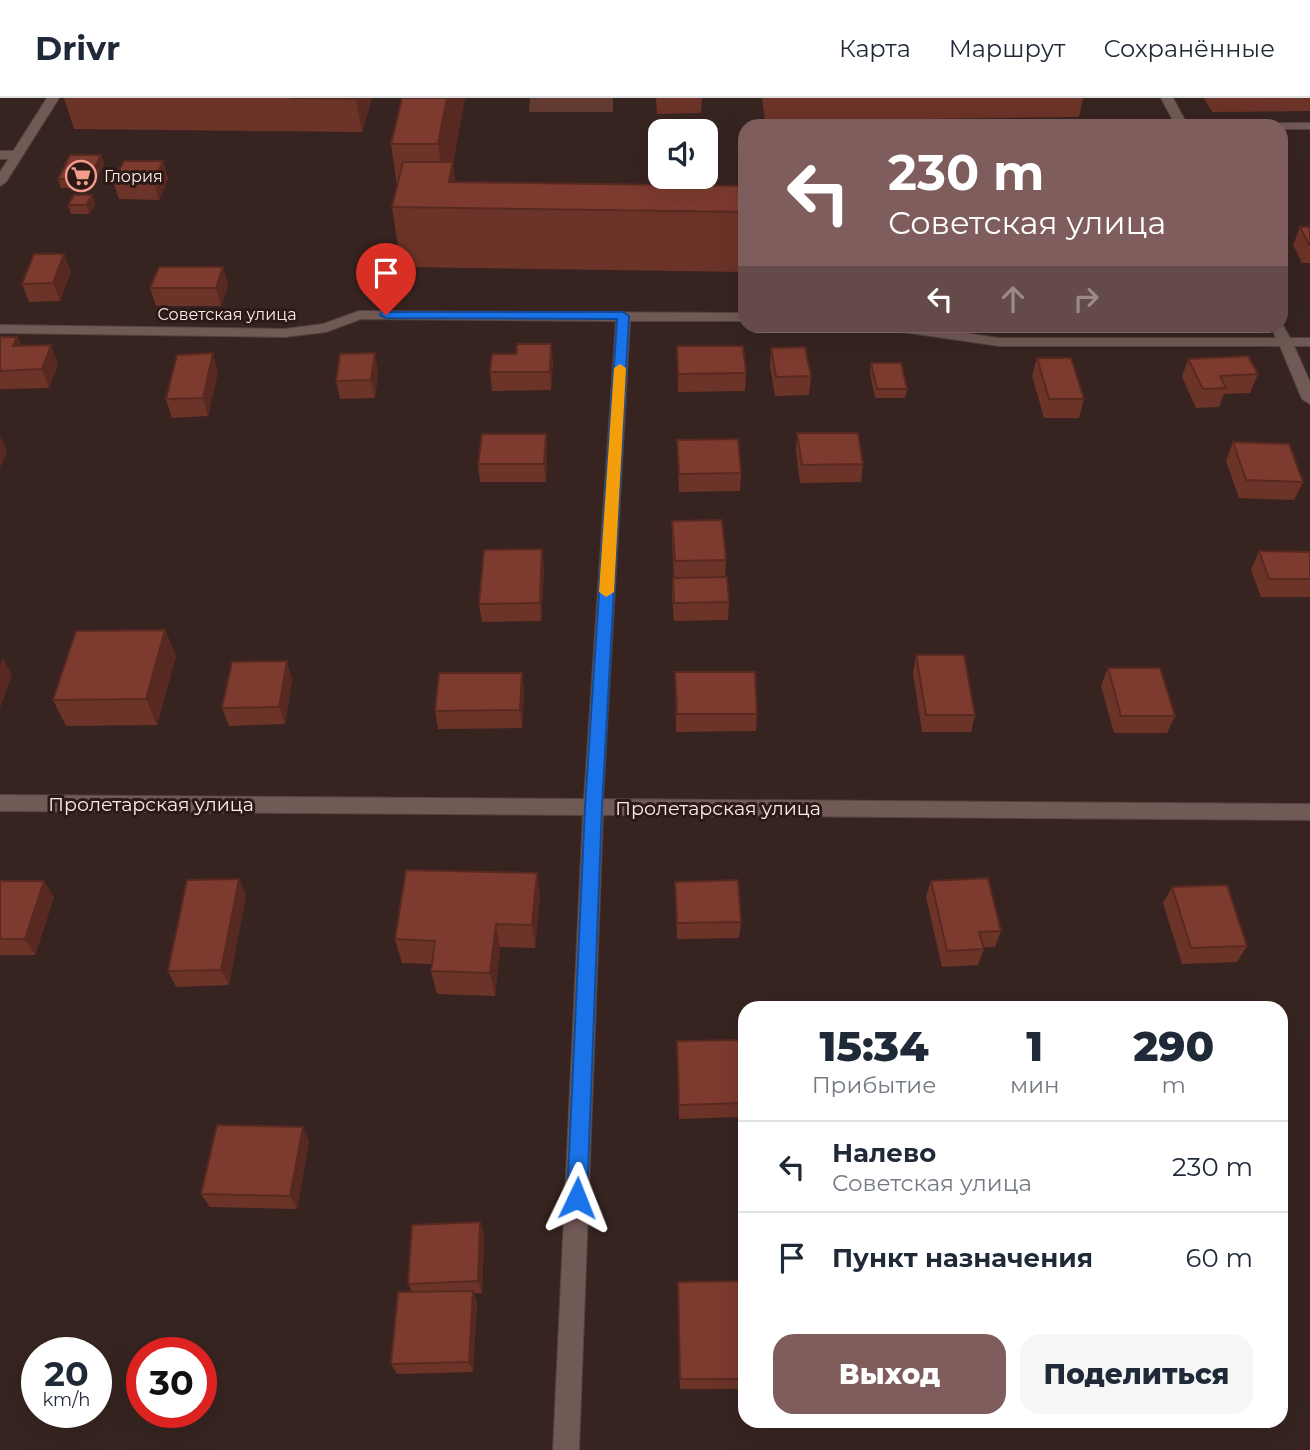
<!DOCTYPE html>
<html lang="ru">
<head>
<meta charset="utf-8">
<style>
  body { margin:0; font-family:Montserrat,sans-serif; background:#f6f6f7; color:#1f2937; height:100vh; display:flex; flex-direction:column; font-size:26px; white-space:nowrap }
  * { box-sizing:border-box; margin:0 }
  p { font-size:23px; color:#747a83 }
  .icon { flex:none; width:38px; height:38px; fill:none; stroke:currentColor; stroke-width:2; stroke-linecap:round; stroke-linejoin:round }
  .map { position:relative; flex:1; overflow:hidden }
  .sheet { position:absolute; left:738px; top:903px; width:550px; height:427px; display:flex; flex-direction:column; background:#fff; border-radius:21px; box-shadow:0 7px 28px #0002 }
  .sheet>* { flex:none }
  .banner { position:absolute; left:738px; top:21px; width:550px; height:214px; border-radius:21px; box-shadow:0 7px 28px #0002; background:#7f5d5d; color:#fff; overflow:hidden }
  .controls { position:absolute; left:648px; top:21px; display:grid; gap:14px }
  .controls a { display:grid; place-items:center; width:70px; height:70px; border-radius:14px; background:#fff; box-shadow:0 7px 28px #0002; font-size:35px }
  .speed { position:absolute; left:21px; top:1239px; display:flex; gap:14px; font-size:35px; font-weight:700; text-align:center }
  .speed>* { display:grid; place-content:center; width:91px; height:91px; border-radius:50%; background:#fff; box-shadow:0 7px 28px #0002; line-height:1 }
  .speed small { font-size:18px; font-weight:400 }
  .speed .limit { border:10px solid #d22; background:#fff; color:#111 }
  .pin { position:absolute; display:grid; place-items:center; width:60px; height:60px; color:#fff; margin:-72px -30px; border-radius:50% 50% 50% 0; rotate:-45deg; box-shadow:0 0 7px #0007 }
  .pin .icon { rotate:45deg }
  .me { position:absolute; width:77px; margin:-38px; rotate:2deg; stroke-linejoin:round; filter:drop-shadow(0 0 5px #0008) }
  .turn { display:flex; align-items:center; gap:24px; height:147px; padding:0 35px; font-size:32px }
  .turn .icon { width:91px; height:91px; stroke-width:2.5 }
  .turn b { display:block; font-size:49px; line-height:60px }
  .lanes { display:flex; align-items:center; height:66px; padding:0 35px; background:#0003; justify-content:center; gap:35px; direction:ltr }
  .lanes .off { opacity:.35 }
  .eta { display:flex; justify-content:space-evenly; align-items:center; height:119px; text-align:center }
  .eta b { font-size:42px; font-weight:800; line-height:49px }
  .button { display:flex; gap:14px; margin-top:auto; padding:14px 35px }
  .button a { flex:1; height:80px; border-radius:21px; background:#7f5d5d; color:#fff; font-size:28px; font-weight:800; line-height:80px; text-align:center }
  .button a+a { background:#f6f6f7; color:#1f2937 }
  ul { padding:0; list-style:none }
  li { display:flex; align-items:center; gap:21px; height:91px; padding:0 35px; border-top:2px solid #e0e1e3 }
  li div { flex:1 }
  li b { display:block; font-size:26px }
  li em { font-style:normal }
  header { display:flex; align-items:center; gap:42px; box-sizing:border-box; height:98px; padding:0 35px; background:#fff; border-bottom:2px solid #e0e1e3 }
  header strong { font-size:33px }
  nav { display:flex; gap:38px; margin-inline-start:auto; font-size:24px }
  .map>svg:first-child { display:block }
  .green { fill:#623a32 }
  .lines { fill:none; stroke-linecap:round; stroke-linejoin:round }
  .service-casing { stroke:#53423f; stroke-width:2 }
  .minor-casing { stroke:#53423f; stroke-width:2 }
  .tertiary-casing { stroke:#53423f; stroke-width:2 }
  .service { fill:#715a55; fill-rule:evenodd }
  .minor { fill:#715a55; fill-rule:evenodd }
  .tertiary { fill:#715a55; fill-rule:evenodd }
  .wall { fill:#6c3328 }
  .shaded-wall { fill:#582921 }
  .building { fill:#7d3b2f; stroke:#582921; stroke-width:2 }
  .route { fill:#1a73e8; stroke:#114b97; stroke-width:2 }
  .slow { fill:#f59e0b }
  .labels { text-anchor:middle; stroke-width:6; stroke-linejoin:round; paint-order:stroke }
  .far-poi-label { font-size:16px; fill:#f9ebe8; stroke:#2d1a16; text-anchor:start }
  .far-street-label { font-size:16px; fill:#f9ebe8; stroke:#2d1a16 }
  .street-label { font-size:19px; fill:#f9ebe8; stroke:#2d1a16 }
</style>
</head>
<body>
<header>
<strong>Drivr</strong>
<nav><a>Карта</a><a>Маршрут</a><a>Сохранённые</a></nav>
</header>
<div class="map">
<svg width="1310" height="1352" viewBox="0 0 1310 1352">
  <rect width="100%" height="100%" fill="#372420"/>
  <!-- green -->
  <path class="green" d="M530 0H613V14H529Z"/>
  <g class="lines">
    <!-- service casing -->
    <g class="service-casing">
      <path id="service" d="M1310 25V31H1281V28H1276L1281 25Z"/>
    </g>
    <!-- minor casing -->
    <g class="minor-casing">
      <path id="minor" d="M1161 0H1173L1188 28H1176Z
        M0 53H15L21 57 15 61H0Z
        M359 213 746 215V223H630L603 701 1310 706V722L603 717 579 1352H553L583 717 0 713V697L584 701 616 223 361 221 326 234 285 239 0 235V227L285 231 323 226Z
        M1281 224 1290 240H1310V248H1294L1310 284V306L1302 301 1280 248H999L888 232 881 228H915L999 240H1276L1271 228H1281Z"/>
    </g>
    <!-- tertiary casing -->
    <g class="tertiary-casing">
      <path id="tertiary" d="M47 0H59L6 84 0 88V74Z"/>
    </g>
    <!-- service -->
    <use href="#service" class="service"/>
    <!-- minor -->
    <use href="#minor" class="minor"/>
    <!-- tertiary -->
    <use href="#tertiary" class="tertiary"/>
  </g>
  <!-- wall -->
  <path class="wall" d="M64 0H372L362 34 74 31Z
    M465 0 453 65 455 84 746 88V174L401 169 392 109 397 88 391 46Z
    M656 0H702L701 15 657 16Z
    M762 0H1083L1079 19 765 23Z
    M1204 0H1310V13L1212 14Z
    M101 57 104 66 92 90H61L58 81Z
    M163 63 168 81 159 102 119 101 113 83Z
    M92 97 95 106 89 116H71L68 107Z
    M1300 129H1310V165H1302L1293 147Z
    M223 169 228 187 221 208H156L150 190Z
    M71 174 60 203 29 204 22 186Z
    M0 239H17L21 248 58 266 49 290 0 291Z
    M677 248 746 275 745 293 678 294Z
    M771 250 811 278 809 297 775 298 770 268Z
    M1037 260 1084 301 1079 320H1044L1032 278Z
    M1188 261 1258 276 1250 295 1224 296 1219 309 1196 310 1182 279Z
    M553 264 551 292 492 293 490 274Z
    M871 265 907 291 905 300H875L870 275Z
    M378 273 375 300 340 301 336 283Z
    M218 274 208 318 172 320 166 301Z
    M797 335 863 366 861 384 800 385 796 353Z
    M546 336 547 354 546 384H480L478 366Z
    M677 342 741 375 740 393 679 394Z
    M1233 344 1303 384 1294 402 1239 400 1226 363Z
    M672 423 726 462 725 479 729 504 728 522 674 523 672 498 673 480H674L672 441Z
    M1259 453 1310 454V499H1261L1251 472Z
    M544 470 541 523 482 524 479 506Z
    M165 532 176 558 157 627 66 628 53 602Z
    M916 557 975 617 971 634H922L913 575Z
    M1108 570 1175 618 1167 635H1114L1101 588Z
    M675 574 757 616 756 633 676 634Z
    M522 575 524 592 522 630 438 631 435 613Z
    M292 581 285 626 229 628 222 610Z
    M537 775 540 799 535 850 500 849 495 898 437 896 431 873 432 866 402 865 395 841Z
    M239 781 246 797 229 887 176 889 168 873Z
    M0 783H44L54 799 35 857H0Z
    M931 783 1001 833 995 849H983L984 851 978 867 942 869 926 799Z
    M675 784 741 824 739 840 677 841Z
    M1172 789 1247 848 1237 864 1182 866 1163 805Z
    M677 943 744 1005 743 1019 679 1021Z
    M303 1029 309 1043 297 1111 210 1109 201 1096Z
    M480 1124 484 1137 482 1195H474L477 1204 473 1274 397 1276 391 1266 412 1194 408 1186Z
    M746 1183V1291H680L678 1184Z"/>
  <!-- shaded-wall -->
  <path class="shaded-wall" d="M356 0H372L362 34 356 1Z
    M447 0H465L453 65 458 110 446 105 438 46Z
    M101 57 104 66 92 90 89 81Z
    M163 63 168 81 159 102 154 84Z
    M92 97 95 106 89 116 86 107Z
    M64 156 71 174 60 203 53 185Z
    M223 169 228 187 221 208 216 190Z
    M17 239 24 257 13 248Z
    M551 246 553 264 551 292 550 274Z
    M51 247 58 266 49 290 42 271Z
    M213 255 218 274 208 318 203 300Z
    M375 255 378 273 375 300 371 282Z
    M546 336 547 354 546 384 544 366Z
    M0 338 7 353 0 370Z
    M542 451 544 470 541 523 540 505Z
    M165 532 176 558 157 627 146 601Z
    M3 560 12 577 0 610V567Z
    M287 563 292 581 285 626 279 609Z
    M522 575 524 592 522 630 520 612Z
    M537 775 540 799 535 850 532 827Z
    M239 781 246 797 229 887 221 872Z
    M44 783 54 799 35 857 25 841Z
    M496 826 500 849 495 898 490 875Z
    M303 1029 309 1043 297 1111 290 1098Z
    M480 1124 484 1137 482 1195 478 1183Z
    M473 1193 477 1204 473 1274 469 1264Z"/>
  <!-- building -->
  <path class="building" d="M291 0H356V1Z
    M402 0H447L438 46H391Z
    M70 57H101L89 81H58Z
    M124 63H163L154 84 113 83Z
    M403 64H453L449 84 746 88V114L392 109Z
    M74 97H92L86 107H68Z
    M1300 129H1310V147H1309Z
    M34 156H64L53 185 22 186Z
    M159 169H223L216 190H150Z
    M0 239H17L13 248 51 247 42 271 0 273Z
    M517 246H551L550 274H490L492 256H516Z
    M677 248H743L746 275 678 276Z
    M805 249 811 278 776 279 771 250Z
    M213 255 203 300 166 301 177 257Z
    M375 255 371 282 336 283 340 256Z
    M1248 258 1258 276 1220 278 1226 290 1203 291 1188 261Z
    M1037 260H1071L1084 301H1049Z
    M871 265H901L907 291H877Z
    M797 335H858L863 366 802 367Z
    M482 336H546L544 366H478Z
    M738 341 741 375 679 376 677 342Z
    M1233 344 1289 346 1303 384 1246 382Z
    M722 422 726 462 675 463 672 423Z
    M542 451 540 505 479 506 484 452Z
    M1259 453 1310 454V481H1269Z
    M727 479 729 504 674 505 673 480Z
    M165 532 146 601 53 602 76 533Z
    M916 557H964L975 617H926Z
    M287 563 279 609 222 610 232 564Z
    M1108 570H1160L1175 618H1121Z
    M675 574H755L757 616H677Z
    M439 575H522L520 612 435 613Z
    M406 772 537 775 532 827 496 826 490 875 431 873 435 843 395 841Z
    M988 780 1001 833 979 834 984 851 947 853 931 783Z
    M239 781 221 872 168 873 187 782Z
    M738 782 741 824 677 825 675 784Z
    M0 783H44L25 841H0Z
    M1227 787 1247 848 1191 850 1172 789Z
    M740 942 744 1005 679 1007 677 943Z
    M217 1027 303 1029 290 1098 201 1096Z
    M480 1124 478 1183 408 1186 412 1127Z
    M746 1183V1281H680L678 1184Z
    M473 1193 469 1264 391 1266 398 1194Z"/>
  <!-- route -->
  <path class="route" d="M382 214H623L629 218 602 709 587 1100 584 1107 577 1110 570 1107 567 1100 585 709 617 221 386 220 380 217Z"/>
  <!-- slow -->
  <path class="slow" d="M620 266 626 270 614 494 606 499 599 494 614 270Z"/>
  <!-- icons -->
  <defs>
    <g id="supermarket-ring" transform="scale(1.575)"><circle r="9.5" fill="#2d1a16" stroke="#f49d8c" stroke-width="1.5"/><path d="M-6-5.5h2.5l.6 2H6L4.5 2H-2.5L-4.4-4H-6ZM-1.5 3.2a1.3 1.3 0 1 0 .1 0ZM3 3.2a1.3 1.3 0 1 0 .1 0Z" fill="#f49d8c"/></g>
  </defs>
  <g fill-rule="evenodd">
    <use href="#supermarket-ring" x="81" y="78"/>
  </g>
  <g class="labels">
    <!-- far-poi labels -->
    <g class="far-poi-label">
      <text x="104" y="84">Глория</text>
    </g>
    <!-- far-street labels -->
    <g class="far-street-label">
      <text x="227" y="222">Советская улица</text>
    </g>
    <!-- street labels -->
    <g class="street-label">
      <text x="151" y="713">Пролетарская улица</text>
      <text x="718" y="717">Пролетарская улица</text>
    </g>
  </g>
</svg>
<div class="controls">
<a><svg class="icon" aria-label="sound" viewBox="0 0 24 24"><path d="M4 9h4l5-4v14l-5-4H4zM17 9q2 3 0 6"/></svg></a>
</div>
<div class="speed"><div>20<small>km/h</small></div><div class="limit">30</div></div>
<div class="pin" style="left:386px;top:217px;background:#d93025"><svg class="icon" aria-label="arrive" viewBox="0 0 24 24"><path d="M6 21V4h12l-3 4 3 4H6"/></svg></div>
<svg class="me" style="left:577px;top:1100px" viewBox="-20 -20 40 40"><path d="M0-17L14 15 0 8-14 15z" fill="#1a73e8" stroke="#fff" stroke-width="4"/></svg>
<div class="banner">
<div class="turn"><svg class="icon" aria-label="left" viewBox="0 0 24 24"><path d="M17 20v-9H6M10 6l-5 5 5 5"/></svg><div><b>230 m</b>Советская улица</div></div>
<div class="lanes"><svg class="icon" aria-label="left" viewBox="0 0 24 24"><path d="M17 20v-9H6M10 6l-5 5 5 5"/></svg><svg class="icon off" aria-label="ahead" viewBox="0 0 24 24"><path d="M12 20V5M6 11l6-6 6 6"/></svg><svg class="icon off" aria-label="right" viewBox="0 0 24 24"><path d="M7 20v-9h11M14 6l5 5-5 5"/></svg></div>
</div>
<section class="sheet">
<div class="eta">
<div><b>15:34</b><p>Прибытие</p></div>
<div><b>1</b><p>мин</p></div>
<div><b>290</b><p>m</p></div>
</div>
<ul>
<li><svg class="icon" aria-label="left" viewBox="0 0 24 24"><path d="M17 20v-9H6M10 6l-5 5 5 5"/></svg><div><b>Налево</b><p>Советская улица</p></div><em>230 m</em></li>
<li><svg class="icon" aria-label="arrive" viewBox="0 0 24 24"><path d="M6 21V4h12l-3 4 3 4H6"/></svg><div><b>Пункт назначения</b></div><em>60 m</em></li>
</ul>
<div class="button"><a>Выход</a><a>Поделиться</a></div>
</section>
</div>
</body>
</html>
